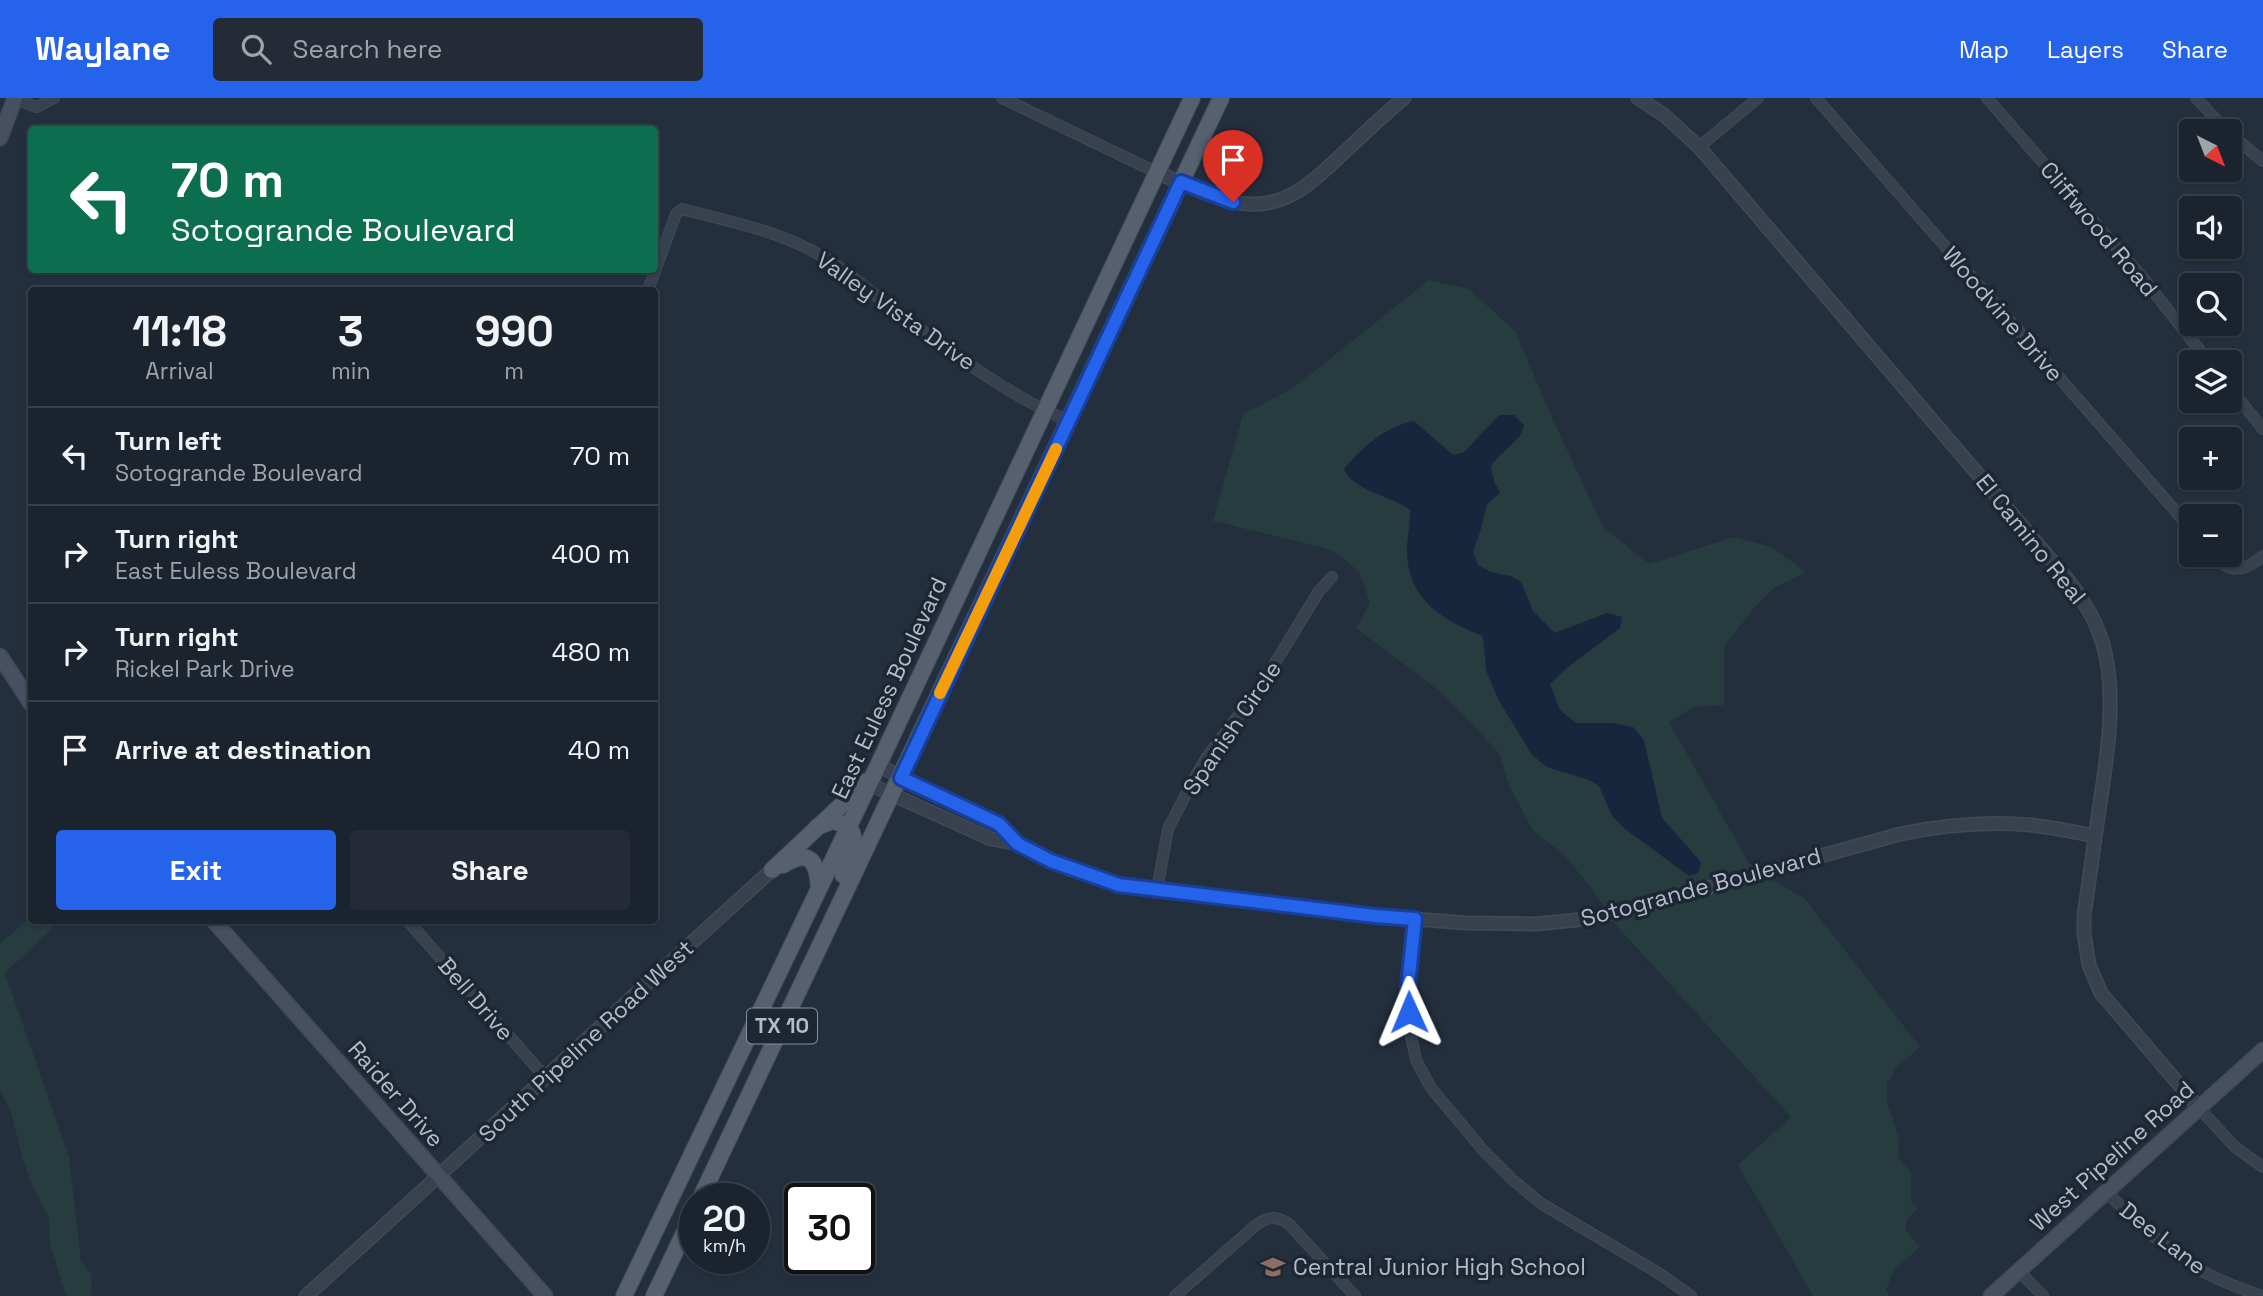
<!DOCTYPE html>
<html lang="en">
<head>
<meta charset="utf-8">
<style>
  body { margin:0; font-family:"Space Grotesk",sans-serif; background:#242b36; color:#f1f3f6; height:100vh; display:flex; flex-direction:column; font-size:26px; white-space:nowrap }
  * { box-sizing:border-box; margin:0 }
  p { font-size:23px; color:#a0a4aa }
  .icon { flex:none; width:38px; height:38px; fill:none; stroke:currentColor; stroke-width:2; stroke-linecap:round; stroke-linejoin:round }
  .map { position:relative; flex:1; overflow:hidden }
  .panel { position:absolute; left:28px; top:189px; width:630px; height:637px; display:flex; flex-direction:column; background:#1b232e; border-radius:7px; box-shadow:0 2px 5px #0004,0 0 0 2px #39404a }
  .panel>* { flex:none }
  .guide { position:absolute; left:28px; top:28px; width:630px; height:147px; border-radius:7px; box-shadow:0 2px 5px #0004,0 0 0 2px #39404a; background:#0b6e4f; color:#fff; overflow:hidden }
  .needle { width:46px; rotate:138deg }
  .buttons { position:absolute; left:2179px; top:21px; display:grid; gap:14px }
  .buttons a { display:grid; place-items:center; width:63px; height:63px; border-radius:7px; background:#1b232e; box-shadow:0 2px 5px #0004,0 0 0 2px #39404a; font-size:35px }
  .speed { position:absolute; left:679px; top:1085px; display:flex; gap:14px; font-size:35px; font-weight:700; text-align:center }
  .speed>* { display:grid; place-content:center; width:91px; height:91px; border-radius:50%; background:#1b232e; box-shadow:0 2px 5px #0004,0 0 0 2px #39404a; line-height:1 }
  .speed small { font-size:18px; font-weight:400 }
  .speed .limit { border:4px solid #111; border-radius:10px; background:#fff; color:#111 }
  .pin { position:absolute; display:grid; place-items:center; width:60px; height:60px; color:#fff; margin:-72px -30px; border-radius:50% 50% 50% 0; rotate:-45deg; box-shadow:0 0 7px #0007 }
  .pin .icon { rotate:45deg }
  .me { position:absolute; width:77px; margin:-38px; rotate:359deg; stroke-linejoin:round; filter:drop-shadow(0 0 5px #0008) }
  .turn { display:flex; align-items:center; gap:24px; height:147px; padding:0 28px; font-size:32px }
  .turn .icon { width:91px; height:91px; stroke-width:2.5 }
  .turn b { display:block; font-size:49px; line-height:60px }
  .eta { display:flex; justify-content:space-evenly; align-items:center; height:119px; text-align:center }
  .eta b { font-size:42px; font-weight:700; line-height:49px }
  .cta { display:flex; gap:14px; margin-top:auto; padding:14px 28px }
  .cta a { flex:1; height:80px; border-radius:7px; background:#2563eb; color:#fff; font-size:28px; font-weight:700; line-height:80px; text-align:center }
  .cta a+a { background:#242b36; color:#f1f3f6 }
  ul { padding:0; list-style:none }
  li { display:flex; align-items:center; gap:21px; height:98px; padding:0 28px; border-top:2px solid #39404a }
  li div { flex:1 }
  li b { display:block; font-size:26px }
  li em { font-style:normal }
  header { display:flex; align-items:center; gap:42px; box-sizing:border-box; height:98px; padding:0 35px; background:#2563eb; color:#fff }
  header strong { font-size:33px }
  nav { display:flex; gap:38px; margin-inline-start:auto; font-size:24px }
  .search { width:490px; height:63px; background:#242b36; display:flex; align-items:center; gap:18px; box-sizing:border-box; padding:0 24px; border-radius:7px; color:#a0a4aa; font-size:26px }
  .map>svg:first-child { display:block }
  .green { fill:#263c3f }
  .water { fill:#17263c }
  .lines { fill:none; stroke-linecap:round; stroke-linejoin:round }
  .minor-casing { stroke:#414a57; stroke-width:12 }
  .tertiary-casing { stroke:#414a57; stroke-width:15 }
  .secondary-casing { stroke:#414a57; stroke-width:17 }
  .primary-casing { stroke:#414a57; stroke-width:18 }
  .minor { stroke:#38414e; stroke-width:10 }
  .tertiary { stroke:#38414e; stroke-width:12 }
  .secondary { stroke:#465061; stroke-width:14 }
  .primary { stroke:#56606e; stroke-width:16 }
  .route-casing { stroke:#184099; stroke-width:18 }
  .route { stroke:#2563eb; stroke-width:12 }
  .slow { stroke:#f59e0b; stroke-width:12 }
  .labels { text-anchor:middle; stroke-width:7; stroke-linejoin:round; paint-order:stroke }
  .shield { fill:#1d2633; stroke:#878f9c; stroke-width:2 }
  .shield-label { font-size:21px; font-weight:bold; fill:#b4bcc9 }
  .street-label { font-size:23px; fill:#b4bcc9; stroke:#1d2633 }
  .poi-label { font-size:23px; fill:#b4bcc9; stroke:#1d2633; text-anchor:start }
</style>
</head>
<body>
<header>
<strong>Waylane</strong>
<div class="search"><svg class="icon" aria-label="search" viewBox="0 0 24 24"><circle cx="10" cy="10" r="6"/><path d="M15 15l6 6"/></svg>Search here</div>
<nav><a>Map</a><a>Layers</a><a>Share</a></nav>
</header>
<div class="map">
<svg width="2263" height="1198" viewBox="0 0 2263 1198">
  <rect width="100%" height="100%" fill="#242f3e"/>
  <!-- green -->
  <path class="green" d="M1429 182 1469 191 1516 234 1545 304 1603 429 1649 466 1734 439 1772 449 1806 474 1774 490 1754 510 1724 549V607L1694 609 1669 624 1750 767 1805 801 1920 949 1897 969 1887 985V1003L1899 1041 1898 1059 1911 1075V1104L1918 1110 1907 1121 1905 1131 1920 1149 1893 1173 1886 1192 1890 1198H1813L1738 1067 1791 1019 1616 827 1590 788 1563 756 1532 731 1509 687 1499 655 1441 594 1356 530 1370 505 1360 475 1347 463 1329 451 1213 423 1243 316 1293 290Z
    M31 819 32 822 60 823 5 875 69 1059 81 1163 92 1177 91 1198H66L50 1146 49 1120 34 1092 23 1062 11 1014 0 992V846Z"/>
  <!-- water -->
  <path class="water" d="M1499 317H1514L1524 327C1521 345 1499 353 1491 369L1494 383 1500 395 1487 406 1480 434 1473 454 1478 467 1491 474 1511 478 1521 484 1533 513 1555 535 1607 515 1622 519 1620 530 1568 569 1550 586 1560 612 1576 625H1612L1633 629 1644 642 1662 720 1701 764 1698 775 1689 778 1624 730 1612 718 1599 688 1589 682 1547 669 1532 657 1498 601 1486 572 1483 538C1443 523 1409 502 1407 456 1406 441 1411 427 1410 412 1392 398 1352 392 1344 371 1362 349 1386 328 1414 323L1453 357 1464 354Z"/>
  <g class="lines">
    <!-- minor casing -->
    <g class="minor-casing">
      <path id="minor" d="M1002 0 1158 75
        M1816 0 2191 431
        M1987 0 2142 179 2209 264
        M2196 0 2227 33
        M15 1 37 9 54 0
        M2230 36 2263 63
        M1699 49 1758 0
        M648 192 676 116 682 111C734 125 787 134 833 165 851 177 867 191 884 204 939 245 1005 297 1069 323
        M2230 290 2263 331
        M2213 457C2230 476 2244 474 2263 458
        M1157 792 1168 731 1196 677 1207 659 1261 588 1319 493 1332 479
        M1415 821 1408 889 1411 938 1416 962 1431 990 1483 1052 1513 1082 1542 1106 1660 1176 1691 1198
        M407 822 545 979
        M2199 1010 2235 1049 2263 1069
        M2106 1094C2133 1119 2159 1146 2190 1166 2212 1180 2237 1189 2261 1198
        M2019 1173 2043 1198
        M1175 1198 1256 1127C1268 1118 1277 1118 1289 1126L1355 1198"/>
    </g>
    <!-- tertiary casing -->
    <g class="tertiary-casing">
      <path id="tertiary" d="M1638 0 1664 17 1699 49 2069 483C2083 501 2095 521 2102 543 2118 593 2107 661 2099 712 2094 748 2089 783 2084 818V835L2089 867 2101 895 2199 1010
        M1158 75C1185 86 1220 105 1249 106 1294 109 1322 74 1352 47 1369 31 1386 15 1404 0
        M878 667 921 690 999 726 1018 746
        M869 686 991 741 1018 746 1070 771 1119 787 1375 818 1466 825 1535 826 1586 821 1624 813 1900 736C1944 727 1986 723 2031 727 2052 729 2074 734 2095 738
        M306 1198C463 1058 615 913 772 772"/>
    </g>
    <!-- secondary casing -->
    <g class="secondary-casing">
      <path id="secondary" d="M0 40 15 0
        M0 558 32 607
        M213 822 545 1198
        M1991 1198 2263 952"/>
    </g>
    <!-- primary casing -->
    <g class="primary-casing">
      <path id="primary" d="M817 729 832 723C866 729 852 756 843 777
        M783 767C810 750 817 763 819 790
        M772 772 867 683
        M700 1101 1221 0
        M624 1198 883 657 1192 0
        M654 1198 695 1112"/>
    </g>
    <!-- minor -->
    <use href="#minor" class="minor"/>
    <!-- tertiary -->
    <use href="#tertiary" class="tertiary"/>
    <!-- secondary -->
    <use href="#secondary" class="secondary"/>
    <!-- primary -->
    <use href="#primary" class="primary"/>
  </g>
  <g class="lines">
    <!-- route casing -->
    <g class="route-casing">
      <path id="route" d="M1233 104 1181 84 901 680 999 726 1018 746 1051 763 1119 787 1375 818 1415 821 1408 888 1409 914"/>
    </g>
    <!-- route -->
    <use href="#route" class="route"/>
    <!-- slow -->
    <path class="slow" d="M940 595 1056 351"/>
  </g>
  <!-- icons -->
  <defs>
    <g id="school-bare" transform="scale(1.89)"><path d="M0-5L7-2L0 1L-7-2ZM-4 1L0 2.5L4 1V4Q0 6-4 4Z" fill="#8d6e63" stroke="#1d2633" stroke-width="2.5" paint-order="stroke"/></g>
  </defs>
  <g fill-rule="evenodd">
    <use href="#school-bare" x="1273" y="1169"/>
  </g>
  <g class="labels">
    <!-- shield labels -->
    <rect class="shield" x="747" y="910.5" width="70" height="35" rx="5"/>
    <g class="shield-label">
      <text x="782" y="935">TX 10</text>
    </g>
    <!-- street labels -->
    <g class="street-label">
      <text transform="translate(2099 131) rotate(50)" y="8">Cliffwood Road</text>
      <text transform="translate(896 213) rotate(35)" y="8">Valley Vista Drive</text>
      <text transform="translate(2003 216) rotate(49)" y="8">Woodvine Drive</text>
      <text transform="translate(2031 441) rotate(51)" y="8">El Camino Real</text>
      <text transform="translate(889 590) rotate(-65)" y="8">East Euless Boulevard</text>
      <text transform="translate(1232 630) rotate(-56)" y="8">Spanish Circle</text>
      <text transform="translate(1701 789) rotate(-15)" y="8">Sotogrande Boulevard</text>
      <text transform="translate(476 901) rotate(49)" y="8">Bell Drive</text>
      <text transform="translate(586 943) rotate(-43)" y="8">South Pipeline Road West</text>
      <text transform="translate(396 996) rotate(49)" y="8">Raider Drive</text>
      <text transform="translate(2112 1058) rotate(-42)" y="8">West Pipeline Road</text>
      <text transform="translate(2163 1140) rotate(38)" y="8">Dee Lane</text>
    </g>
    <!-- poi labels -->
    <g class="poi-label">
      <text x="1293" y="1177">Central Junior High School</text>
    </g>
  </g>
</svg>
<div class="buttons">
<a><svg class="needle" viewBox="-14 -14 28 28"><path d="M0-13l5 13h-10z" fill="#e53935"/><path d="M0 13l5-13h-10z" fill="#a0a4aa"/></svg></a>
<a><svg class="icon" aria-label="sound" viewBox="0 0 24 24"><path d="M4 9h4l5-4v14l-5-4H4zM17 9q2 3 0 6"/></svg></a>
<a><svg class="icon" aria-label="search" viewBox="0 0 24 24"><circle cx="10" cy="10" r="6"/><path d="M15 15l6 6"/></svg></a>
<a><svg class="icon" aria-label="layers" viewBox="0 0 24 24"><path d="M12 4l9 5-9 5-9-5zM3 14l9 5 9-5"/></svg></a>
<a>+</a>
<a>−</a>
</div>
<div class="speed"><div>20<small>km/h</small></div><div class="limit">30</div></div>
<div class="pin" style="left:1233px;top:104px;background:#d93025"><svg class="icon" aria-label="arrive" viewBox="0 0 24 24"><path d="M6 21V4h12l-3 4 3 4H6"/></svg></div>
<svg class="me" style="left:1409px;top:914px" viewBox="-20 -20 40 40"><path d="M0-17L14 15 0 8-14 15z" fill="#2563eb" stroke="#fff" stroke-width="4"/></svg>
<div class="guide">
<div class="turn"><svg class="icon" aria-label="left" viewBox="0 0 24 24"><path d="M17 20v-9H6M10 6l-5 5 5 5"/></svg><div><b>70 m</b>Sotogrande Boulevard</div></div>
</div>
<section class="panel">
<div class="eta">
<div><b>11:18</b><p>Arrival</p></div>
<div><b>3</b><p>min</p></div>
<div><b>990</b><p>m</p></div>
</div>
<ul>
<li><svg class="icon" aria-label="left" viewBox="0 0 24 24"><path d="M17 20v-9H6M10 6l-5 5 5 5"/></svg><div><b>Turn left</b><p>Sotogrande Boulevard</p></div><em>70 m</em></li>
<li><svg class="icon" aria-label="right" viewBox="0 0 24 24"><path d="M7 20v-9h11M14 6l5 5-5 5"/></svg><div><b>Turn right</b><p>East Euless Boulevard</p></div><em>400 m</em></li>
<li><svg class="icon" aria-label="right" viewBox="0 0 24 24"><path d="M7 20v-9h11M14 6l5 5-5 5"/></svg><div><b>Turn right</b><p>Rickel Park Drive</p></div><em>480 m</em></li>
<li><svg class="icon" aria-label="arrive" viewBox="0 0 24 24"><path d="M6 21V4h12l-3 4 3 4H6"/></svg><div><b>Arrive at destination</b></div><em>40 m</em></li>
</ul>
<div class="cta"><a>Exit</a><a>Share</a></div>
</section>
</div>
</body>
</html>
